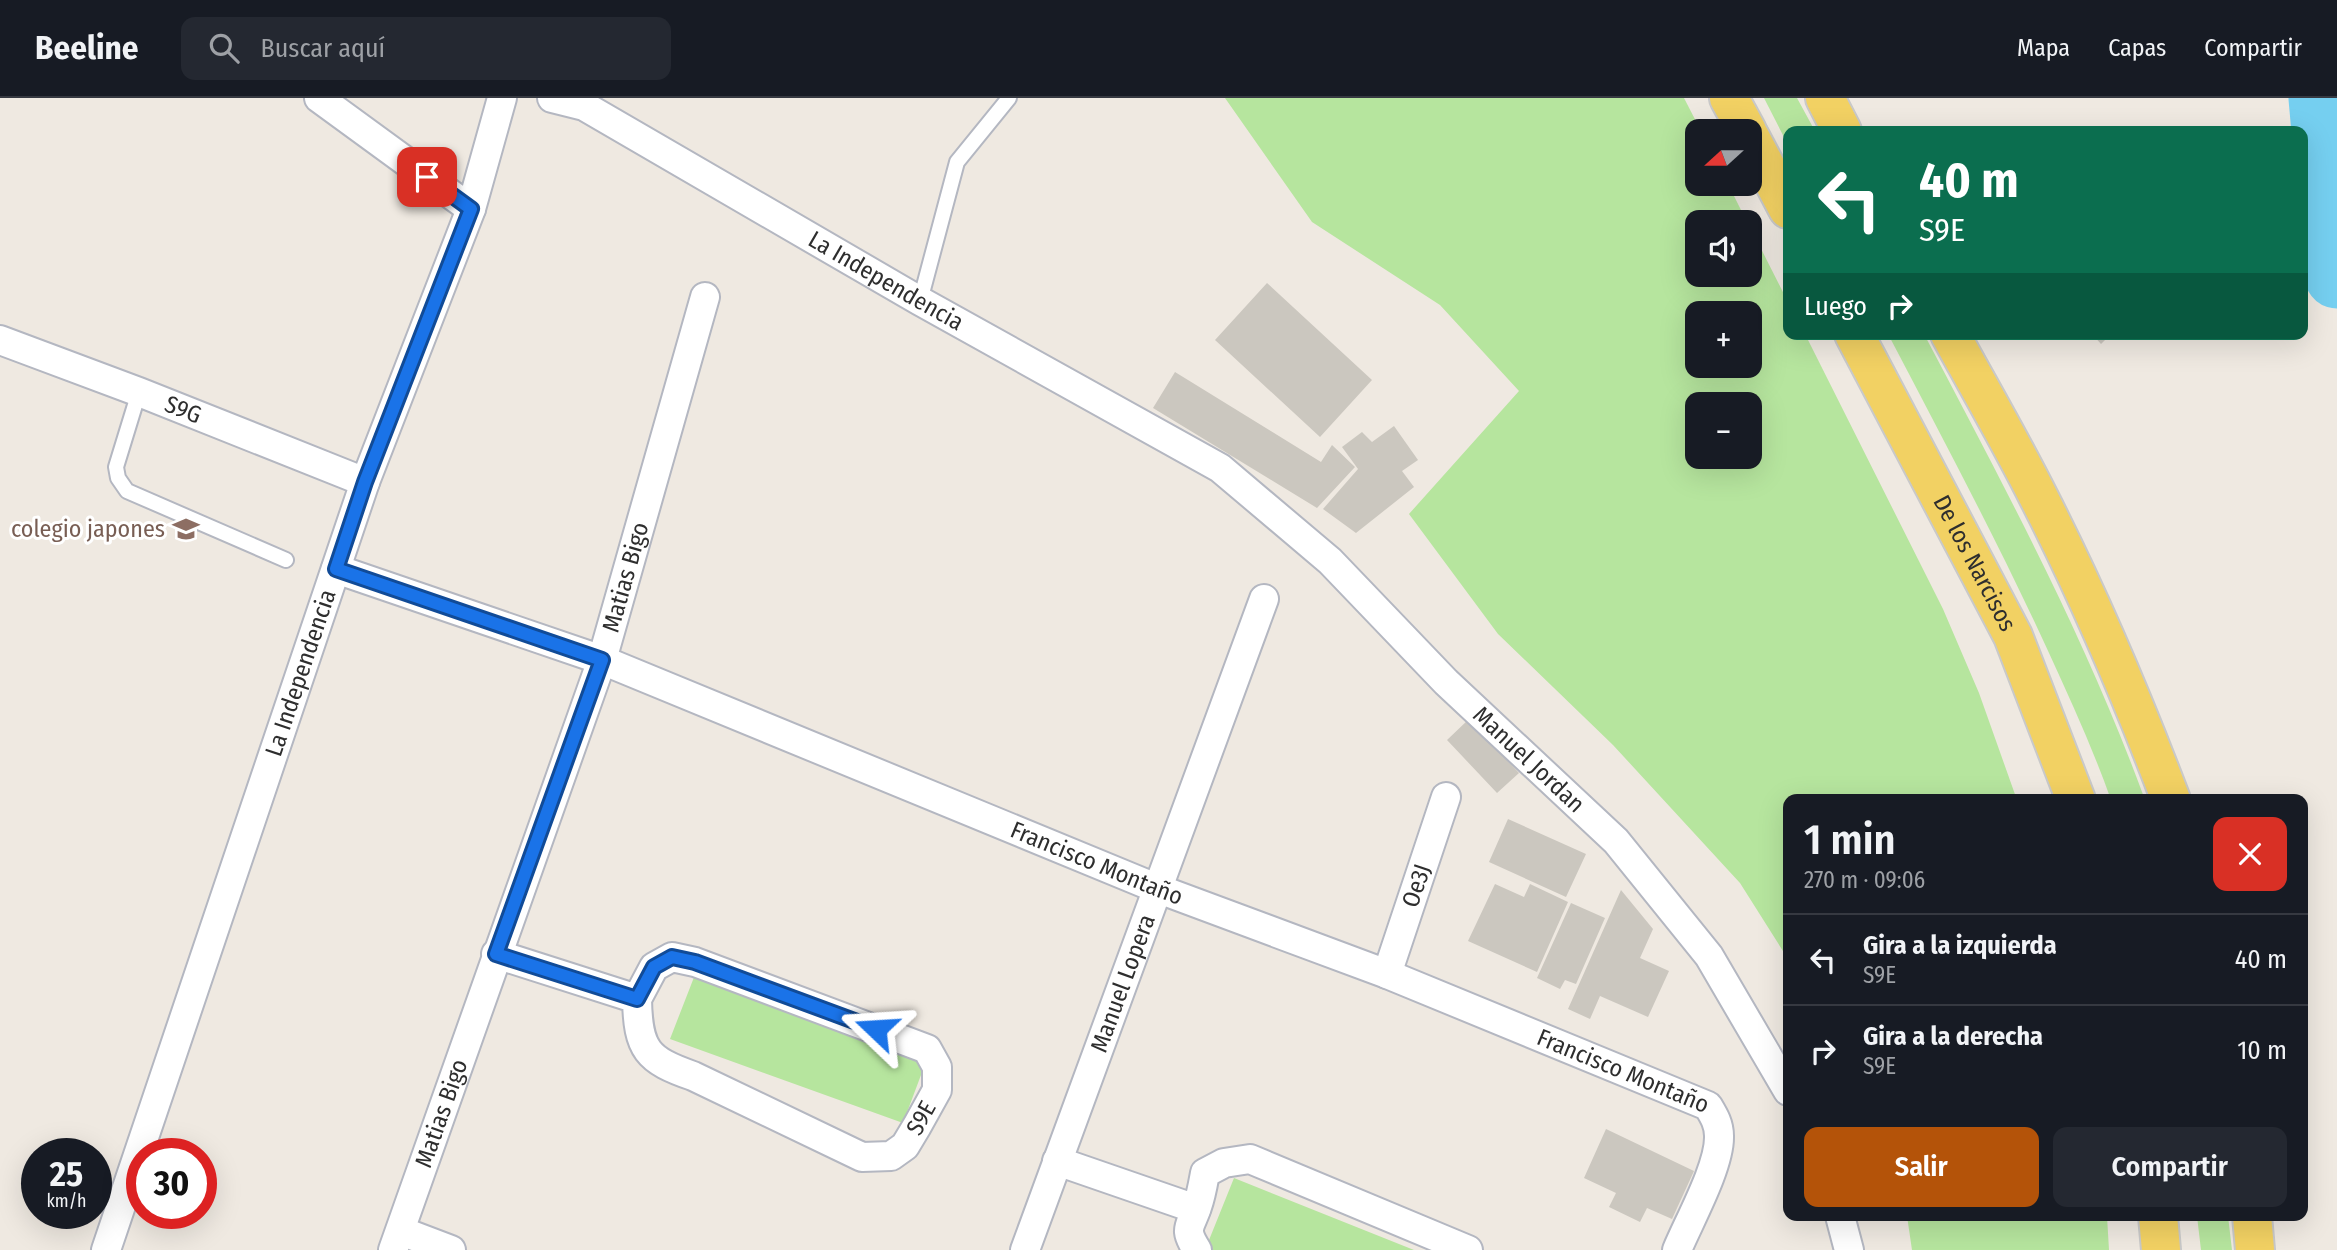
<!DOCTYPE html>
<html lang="es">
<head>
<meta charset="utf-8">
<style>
  body { margin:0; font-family:"Fira Sans Condensed",sans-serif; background:#242831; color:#f1f3f6; height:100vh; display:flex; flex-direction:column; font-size:26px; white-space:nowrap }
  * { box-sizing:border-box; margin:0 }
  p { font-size:23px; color:#9ea1a6 }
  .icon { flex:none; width:38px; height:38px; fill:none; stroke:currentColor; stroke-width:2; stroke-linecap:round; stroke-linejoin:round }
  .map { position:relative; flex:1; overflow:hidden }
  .sheet { position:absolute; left:1783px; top:696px; width:525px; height:427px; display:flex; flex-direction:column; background:#171b24; border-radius:14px; box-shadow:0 7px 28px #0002 }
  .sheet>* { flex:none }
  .top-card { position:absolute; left:1783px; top:28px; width:525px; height:214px; border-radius:14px; box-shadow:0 7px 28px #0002; background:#0b6e4f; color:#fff; overflow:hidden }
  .needle { width:46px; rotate:249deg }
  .tools { position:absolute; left:1685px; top:21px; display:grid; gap:14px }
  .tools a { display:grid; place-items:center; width:77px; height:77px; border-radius:14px; background:#171b24; box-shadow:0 7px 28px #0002; font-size:35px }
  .speed { position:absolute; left:21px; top:1040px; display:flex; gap:14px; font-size:35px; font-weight:700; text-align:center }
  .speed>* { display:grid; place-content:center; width:91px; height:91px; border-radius:50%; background:#171b24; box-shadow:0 7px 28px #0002; line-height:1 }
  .speed small { font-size:18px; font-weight:400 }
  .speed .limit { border:10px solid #d22; background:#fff; color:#111 }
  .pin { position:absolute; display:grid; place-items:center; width:60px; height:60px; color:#fff; margin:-30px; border-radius:14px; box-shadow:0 4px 10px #0006 }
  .me { position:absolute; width:77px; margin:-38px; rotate:290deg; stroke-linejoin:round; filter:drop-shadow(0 0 5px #0008) }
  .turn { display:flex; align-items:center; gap:24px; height:147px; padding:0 21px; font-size:32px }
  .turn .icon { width:91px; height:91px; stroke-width:2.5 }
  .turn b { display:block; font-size:49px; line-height:60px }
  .then { display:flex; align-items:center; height:66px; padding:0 21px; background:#0003; gap:14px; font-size:26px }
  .round { display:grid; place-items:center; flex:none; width:74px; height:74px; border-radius:14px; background:#242831 }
  .head { display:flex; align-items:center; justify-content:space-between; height:119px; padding:0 21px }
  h1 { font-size:42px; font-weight:600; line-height:52px }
  .primary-button { display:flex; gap:14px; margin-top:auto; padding:14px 21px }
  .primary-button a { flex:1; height:80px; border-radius:14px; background:#b45309; color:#fff; font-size:28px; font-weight:600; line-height:80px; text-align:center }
  .primary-button a+a { background:#242831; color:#f1f3f6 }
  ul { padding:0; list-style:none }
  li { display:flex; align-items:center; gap:21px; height:91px; padding:0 21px; border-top:2px solid #363941 }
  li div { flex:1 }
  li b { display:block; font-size:26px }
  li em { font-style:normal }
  header { display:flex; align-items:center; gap:42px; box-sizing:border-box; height:98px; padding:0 35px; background:#171b24; border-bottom:2px solid #363941 }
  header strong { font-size:33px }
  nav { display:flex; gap:38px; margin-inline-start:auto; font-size:24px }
  .search { width:490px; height:63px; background:#242831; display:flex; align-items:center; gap:18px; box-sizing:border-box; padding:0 24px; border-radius:14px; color:#9ea1a6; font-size:26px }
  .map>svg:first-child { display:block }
  .green { fill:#b6e59e; fill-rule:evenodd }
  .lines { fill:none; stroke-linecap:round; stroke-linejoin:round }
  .river { stroke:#75cff0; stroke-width:65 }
  .building { fill:#cbc7bf }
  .lane-casing { stroke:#b4b7c1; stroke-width:18 }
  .street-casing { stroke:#b4b7c1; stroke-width:32 }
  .primary-casing { stroke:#c9c9c9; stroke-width:42 }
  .lane { stroke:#fff; stroke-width:14 }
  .street { stroke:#fff; stroke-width:28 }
  .primary { stroke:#f2d163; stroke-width:38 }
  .route-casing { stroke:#114b97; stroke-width:18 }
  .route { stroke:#1a73e8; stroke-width:12 }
  .labels { text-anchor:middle; stroke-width:6; stroke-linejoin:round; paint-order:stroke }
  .street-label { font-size:24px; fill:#2e2e2e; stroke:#fff }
  .education-label { font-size:24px; fill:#785e54; stroke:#fff; text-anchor:end }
</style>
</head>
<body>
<header>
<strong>Beeline</strong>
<div class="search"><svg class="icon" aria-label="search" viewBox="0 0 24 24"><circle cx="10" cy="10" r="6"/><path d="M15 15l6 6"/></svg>Buscar aquí</div>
<nav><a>Mapa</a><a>Capas</a><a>Compartir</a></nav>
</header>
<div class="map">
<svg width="2337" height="1152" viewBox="0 0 2337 1152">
  <rect width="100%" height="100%" fill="#efe9e1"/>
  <!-- green -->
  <path class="green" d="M1225 0H1684L1701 33H1698V86H1728L1747 124H1698V177H1750V129L1788 204V236H1805L1943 511 1979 595 2017 702H1788V861L1740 785 1613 647 1498 536 1409 416 1519 293 1440 207 1312 124ZM1750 215V268H1698V215ZM1750 306V359H1698V306Z
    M1764 0H1797L1815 33H1788V47Z
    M1888 236H1924C2004 388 2086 540 2145 702H2111C2093 651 2071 603 2049 555 1999 446 1943 341 1888 236Z
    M698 869 927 961 903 1025 670 941Z
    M1234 1080 1414 1152H1205Z
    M1907 1118H2107L2109 1152H1912Z
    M2197 1118H2228L2232 1152H2201Z"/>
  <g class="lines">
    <!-- river -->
    <path class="river" d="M2321 0 2337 178"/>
  </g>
  <!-- building -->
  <path class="building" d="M1267 185 1372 282 1320 339 1215 242Z
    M2092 236H2111L2101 246Z
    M1175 274 1321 364 1332 347 1355 369 1317 410 1153 310Z
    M1394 328 1418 362 1402 373 1414 389 1356 435 1323 411 1358 371 1342 349 1362 334 1372 344Z
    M1469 621 1519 675 1497 695 1447 642Z
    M1508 721 1586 756 1566 799 1489 764Z
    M1495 786 1524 799 1530 786 1568 804 1537 874 1468 843Z
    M1621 792 1653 831 1640 860 1669 873 1648 919 1600 898 1590 921 1568 911Z
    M1571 805 1605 820 1576 886 1565 882 1560 891 1537 880Z
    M1606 1031 1694 1073 1672 1121 1647 1110 1640 1124 1609 1109 1616 1095 1584 1080Z"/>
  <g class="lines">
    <!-- lane casing -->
    <g class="lane-casing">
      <path id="lane" d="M920 203 957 64 1009 0
        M139 294 116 369 118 380 127 393 286 462"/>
    </g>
    <!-- street casing -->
    <g class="street-casing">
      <g id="street">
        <path d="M319 0 471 111"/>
        <path id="s1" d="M552 0 584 8 920 203 1220 370 1330 463 1446 584 1616 743 1709 858 1788 993"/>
        <path id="s2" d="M0 242 139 294 365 384"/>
        <path id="s3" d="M336 471 602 562 1156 790 1387 876 1708 1008C1714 1018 1719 1026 1719 1038 1720 1068 1689 1123 1677 1152"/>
        <path d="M496 856 637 901 654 869 672 859 695 864 927 951 937 969V992L917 1028 905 1048 891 1058 862 1059 693 978C647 962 638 952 637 901"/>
        <path id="s4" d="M1387 876 1446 699"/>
        <path d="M1057 1063 1196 1111"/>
        <path d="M1840 1118 1849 1152"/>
        <path d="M401 1133 451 1152"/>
        <path id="s5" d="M106 1152 365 384 471 111 502 0"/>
        <path id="s6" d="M393 1152 602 562 705 199"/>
        <path id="s7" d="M1025 1152 1264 501"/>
        <path d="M1197 1152C1183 1130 1190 1130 1197 1109 1201 1098 1203 1086 1205 1075L1224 1065 1250 1061 1468 1152"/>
      </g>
    </g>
    <!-- primary casing -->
    <g class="primary-casing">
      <g id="primary">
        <path d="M1729 0 1747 33"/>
        <path d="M1825 0 1842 33"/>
        <path d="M1750 39 1788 111"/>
        <path id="s8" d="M1854 236 2013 538 2076 702"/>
        <path d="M1950 236C1980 291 2011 344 2039 400 2089 498 2132 599 2171 702"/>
        <path d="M2158 1118 2161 1152"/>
        <path d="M2252 1118 2255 1152"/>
      </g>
    </g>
    <!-- lane -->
    <use href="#lane" class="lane"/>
    <!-- street -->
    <use href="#street" class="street"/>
    <!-- primary -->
    <use href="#primary" class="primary"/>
  </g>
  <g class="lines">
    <!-- route casing -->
    <g class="route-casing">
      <path id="route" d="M427 79 471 111 365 384 336 471 602 562 496 856 637 901 654 869 672 859 695 864 876 931"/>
    </g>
    <!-- route -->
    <use href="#route" class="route"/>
  </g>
  <!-- icons -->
  <defs>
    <g id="school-bare" transform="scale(2.1)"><path d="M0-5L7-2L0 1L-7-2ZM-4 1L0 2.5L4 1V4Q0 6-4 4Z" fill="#8d6e63" stroke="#fff" stroke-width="2.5" paint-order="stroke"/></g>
  </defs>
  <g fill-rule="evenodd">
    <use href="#school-bare" x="186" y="431"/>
  </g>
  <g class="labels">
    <!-- street labels -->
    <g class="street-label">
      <text dy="8" stroke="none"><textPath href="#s1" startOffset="382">La Independencia</textPath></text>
      <text dy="8" stroke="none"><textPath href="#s2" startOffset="196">S9G</textPath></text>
      <text dy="8" stroke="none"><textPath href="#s8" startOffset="259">De los Narcisos</textPath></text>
      <text dy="8" stroke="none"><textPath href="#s6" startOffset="712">Matias Bigo</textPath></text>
      <text dy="8" stroke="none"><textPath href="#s5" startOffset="609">La Independencia</textPath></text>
      <text dy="8" stroke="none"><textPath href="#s1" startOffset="1190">Manuel Jordan</textPath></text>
      <text dy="8" stroke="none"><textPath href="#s3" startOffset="816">Francisco Montaño</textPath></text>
      <text dy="8" stroke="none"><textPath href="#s4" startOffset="93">Oe3J</textPath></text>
      <text dy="8" stroke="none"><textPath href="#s7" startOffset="284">Manuel Lopera</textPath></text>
      <text dy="8" stroke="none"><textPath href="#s3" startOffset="1382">Francisco Montaño</textPath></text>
      <text dy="8" stroke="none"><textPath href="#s6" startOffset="145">Matias Bigo</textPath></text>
      <text transform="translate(921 1020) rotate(-61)" y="8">S9E</text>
    </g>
    <!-- education labels -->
    <g class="education-label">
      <text x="165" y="439">colegio japones</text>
    </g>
  </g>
</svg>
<div class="tools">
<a><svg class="needle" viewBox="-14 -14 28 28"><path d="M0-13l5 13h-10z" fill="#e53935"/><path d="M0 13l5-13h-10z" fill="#9ea1a6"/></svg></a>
<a><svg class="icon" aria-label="sound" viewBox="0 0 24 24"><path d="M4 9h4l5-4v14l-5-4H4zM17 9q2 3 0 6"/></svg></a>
<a>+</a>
<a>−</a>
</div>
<div class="speed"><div>25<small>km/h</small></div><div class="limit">30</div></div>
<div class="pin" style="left:427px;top:79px;background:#d93025"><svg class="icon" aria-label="arrive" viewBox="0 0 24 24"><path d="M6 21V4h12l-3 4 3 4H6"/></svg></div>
<svg class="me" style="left:876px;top:931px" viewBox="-20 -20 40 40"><path d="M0-17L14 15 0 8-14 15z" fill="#1a73e8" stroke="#fff" stroke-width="4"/></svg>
<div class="top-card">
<div class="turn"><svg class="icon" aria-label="left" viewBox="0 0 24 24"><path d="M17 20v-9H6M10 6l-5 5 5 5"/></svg><div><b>40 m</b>S9E</div></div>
<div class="then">Luego<svg class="icon" aria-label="right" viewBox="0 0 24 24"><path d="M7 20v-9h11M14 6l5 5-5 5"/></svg></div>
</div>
<section class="sheet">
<div class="head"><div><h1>1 min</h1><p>270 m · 09:06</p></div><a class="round" style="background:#d93025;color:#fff"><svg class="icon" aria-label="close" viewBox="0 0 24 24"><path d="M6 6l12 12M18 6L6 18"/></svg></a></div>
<ul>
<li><svg class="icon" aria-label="left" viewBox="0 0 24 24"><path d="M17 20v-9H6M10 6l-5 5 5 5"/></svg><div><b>Gira a la izquierda</b><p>S9E</p></div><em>40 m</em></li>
<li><svg class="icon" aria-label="right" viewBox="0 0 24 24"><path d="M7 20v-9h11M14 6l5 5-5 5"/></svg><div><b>Gira a la derecha</b><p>S9E</p></div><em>10 m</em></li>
</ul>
<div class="primary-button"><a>Salir</a><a>Compartir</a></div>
</section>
</div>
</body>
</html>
